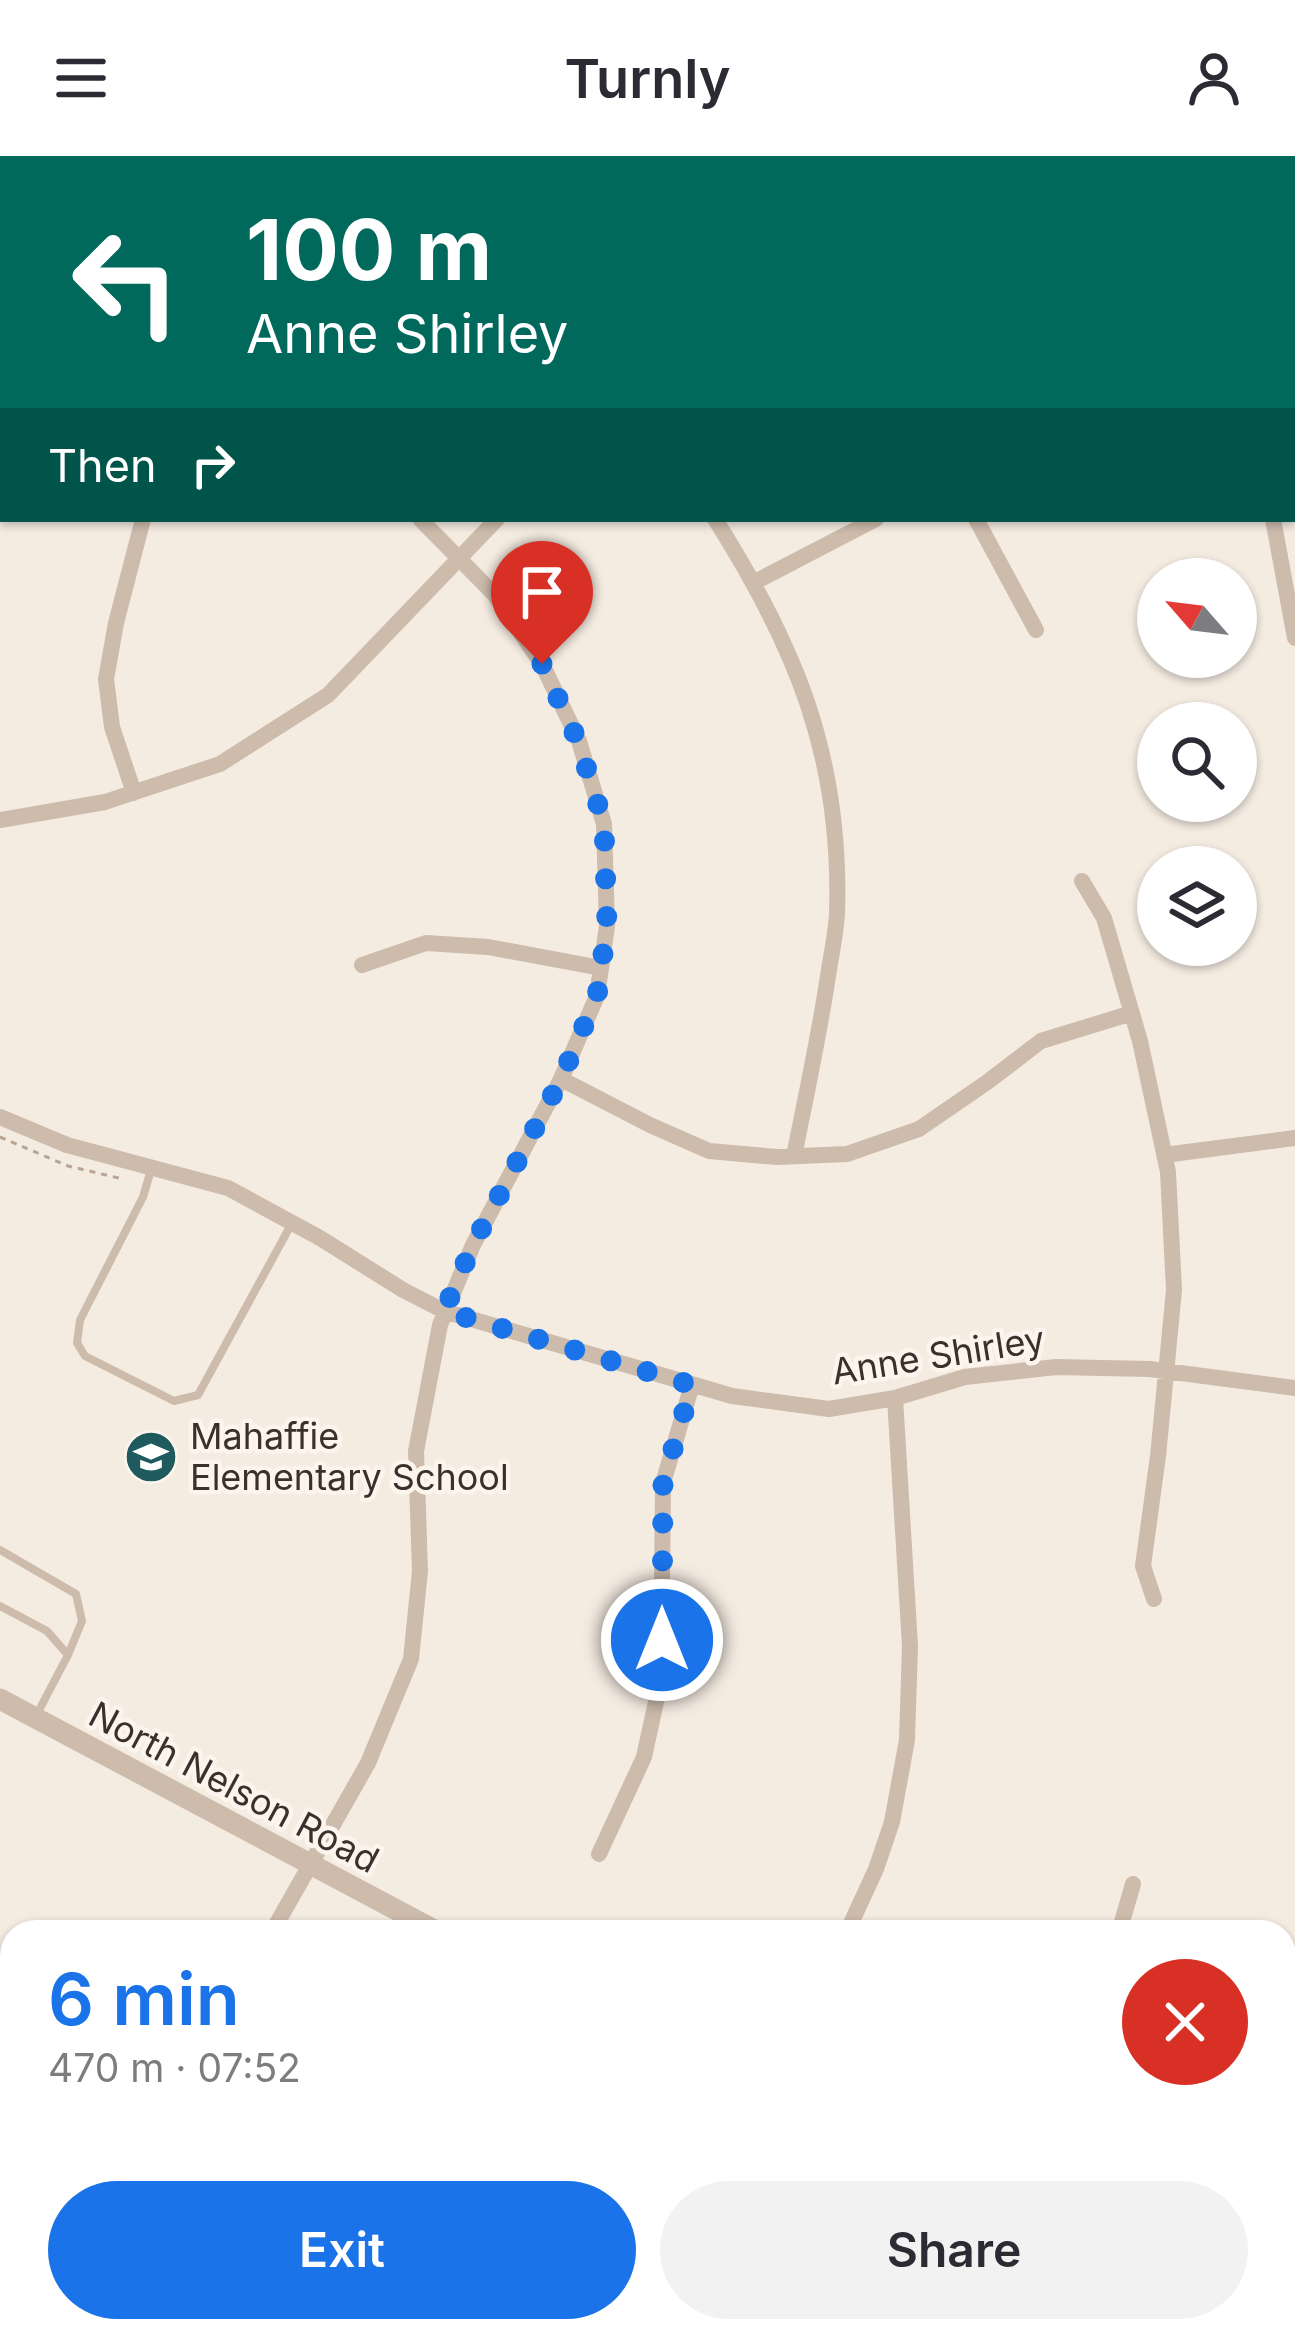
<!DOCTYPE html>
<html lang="en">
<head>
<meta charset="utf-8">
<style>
  body { margin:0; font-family:Inter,sans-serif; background:#f2f2f3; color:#2b2b33; height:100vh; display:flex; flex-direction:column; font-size:45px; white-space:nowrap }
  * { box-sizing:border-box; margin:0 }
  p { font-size:39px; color:#7c7c81 }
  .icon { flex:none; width:66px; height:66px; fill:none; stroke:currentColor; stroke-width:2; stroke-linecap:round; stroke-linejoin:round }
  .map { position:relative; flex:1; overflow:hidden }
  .sheet { position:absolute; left:0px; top:1764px; width:1296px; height:423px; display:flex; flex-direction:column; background:#fff; border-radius:36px 36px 0 0; box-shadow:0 3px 9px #0004 }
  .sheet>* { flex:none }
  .banner { position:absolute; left:0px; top:0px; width:1296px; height:366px; box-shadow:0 3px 9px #0004; background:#00695c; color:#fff; overflow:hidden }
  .needle { width:78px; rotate:298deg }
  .fabs { position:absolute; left:1137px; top:402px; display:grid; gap:24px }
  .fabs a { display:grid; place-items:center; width:120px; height:120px; border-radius:50%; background:#fff; box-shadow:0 3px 9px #0004; font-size:60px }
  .pin { position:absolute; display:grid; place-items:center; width:102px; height:102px; color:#fff; margin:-123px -51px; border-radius:50% 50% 50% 0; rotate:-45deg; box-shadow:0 0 12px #0007 }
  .pin .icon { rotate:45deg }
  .me { position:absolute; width:132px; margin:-66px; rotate:0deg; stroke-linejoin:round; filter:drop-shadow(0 0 9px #0008) }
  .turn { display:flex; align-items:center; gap:42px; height:252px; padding:0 48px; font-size:54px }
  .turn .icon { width:156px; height:156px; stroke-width:2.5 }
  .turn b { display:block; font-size:84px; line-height:102px }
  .then { display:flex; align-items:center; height:114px; padding:0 48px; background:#0003; gap:24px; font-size:45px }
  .round { display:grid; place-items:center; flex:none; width:126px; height:126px; border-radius:63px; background:#f2f2f3 }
  .summary { display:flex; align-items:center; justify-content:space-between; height:204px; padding:0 48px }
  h1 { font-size:72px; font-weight:600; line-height:90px; color:#1a73e8 }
  .action { display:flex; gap:24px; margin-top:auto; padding:24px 48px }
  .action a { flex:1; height:138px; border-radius:72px; background:#1a73e8; color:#fff; font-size:48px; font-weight:600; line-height:138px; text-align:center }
  .action a+a { background:#f2f2f3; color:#2b2b33 }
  header { display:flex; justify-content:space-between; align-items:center; height:156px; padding:0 48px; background:#fff; font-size:54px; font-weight:600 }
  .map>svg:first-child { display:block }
  .green { fill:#b8c4a0 }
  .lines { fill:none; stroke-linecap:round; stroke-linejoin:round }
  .path { stroke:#b9a596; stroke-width:3; stroke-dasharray:6 6; stroke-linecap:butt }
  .service { stroke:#cdbbac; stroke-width:8 }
  .minor { stroke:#cdbbac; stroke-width:16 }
  .tertiary { stroke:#cdbbac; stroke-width:21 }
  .secondary { stroke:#a18a7d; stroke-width:24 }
  .route { stroke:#1a73e8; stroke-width:21; stroke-dasharray:0 37.8 }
  .labels { text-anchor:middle; stroke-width:9; stroke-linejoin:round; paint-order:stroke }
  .street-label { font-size:36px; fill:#3b302b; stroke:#fbf5ee }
  .poi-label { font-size:36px; fill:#3b302b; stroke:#fbf5ee; text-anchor:start }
</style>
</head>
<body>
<header><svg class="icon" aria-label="menu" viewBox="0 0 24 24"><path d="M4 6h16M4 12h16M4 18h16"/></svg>Turnly<svg class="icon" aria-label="person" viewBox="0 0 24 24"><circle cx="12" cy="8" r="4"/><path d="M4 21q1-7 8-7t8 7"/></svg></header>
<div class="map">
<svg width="1295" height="2186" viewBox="0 0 1295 2186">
  <rect width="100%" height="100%" fill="#f4ebe1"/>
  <!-- green -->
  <path class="green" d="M0 1923 12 1930V2041L0 2064Z"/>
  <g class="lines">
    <!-- path -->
    <path class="path" d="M0 981 68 1010 123 1023"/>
    <!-- service -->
    <path class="service" d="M151 1014 143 1041 80 1164 77 1187 85 1200 174 1245 198 1239 292 1067
      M0 1394 76 1438 82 1465 68 1499 36 1560
      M0 1450 47 1475 68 1499"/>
    <!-- minor -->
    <path class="minor" d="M44 0 46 3
      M324 0 325 3
      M555 0 556 3
      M809 0 810 3
      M1240 0 1246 3
      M12 3 15 0
      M1003 3 1008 0
      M0 13 3 11
      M1293 29 1295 30
      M1293 235H1295
      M715 363C796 491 842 602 837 757 836 778 831 799 828 820 819 880 806 940 794 1000
      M976 363 1036 474
      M1273 363 1295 482
      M755 426 876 363
      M134 637 112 571 106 523 116 467 143 363
      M0 664 105 646 220 608 328 539 497 363
      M1082 725 1104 762 1140 885 1168 1016 1174 1134 1158 1300 1143 1410 1154 1443
      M362 809 426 787 488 791 601 812
      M561 923 650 969 709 995 777 1001 847 998 919 973 986 927 1041 885 1132 857
      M0 961 67 989 228 1032 320 1082 403 1134 444 1155 732 1240 829 1253 895 1242 965 1221 1056 1211 1150 1213 1295 1232
      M1164 999 1295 982
      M599 1698 644 1601 661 1523 663 1327 692 1229
      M272 1776 368 1607 411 1503 420 1415 416 1295 440 1169 473 1089 561 923 597 840 607 770 604 668 579 585 542 508 495 439 420 363
      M847 1776 876 1713 892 1666 907 1584 910 1490 895 1242
      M1119 1776 1133 1728
      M55 2186 61 2175"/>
    <!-- tertiary -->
    <path class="tertiary" d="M0 1543 438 1776
      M1181 2175 1202 2186"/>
    <!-- secondary -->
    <path class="secondary" d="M1284 1868 1295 1848
      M1116 2186 1122 2175"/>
  </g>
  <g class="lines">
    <!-- route -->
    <path class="route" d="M542 508 578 585 604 668 607 770 597 840 561 923 473 1089 444 1155 692 1229 663 1327 662 1484"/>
  </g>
  <!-- icons -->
  <defs>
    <g id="school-disc" transform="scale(2.7)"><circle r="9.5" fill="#1f5a5e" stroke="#fbf5ee"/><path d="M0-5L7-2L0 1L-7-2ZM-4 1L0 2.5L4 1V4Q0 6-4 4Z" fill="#fff"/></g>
  </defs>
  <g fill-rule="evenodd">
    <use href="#school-disc" x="151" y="1301"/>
  </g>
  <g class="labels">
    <!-- street labels -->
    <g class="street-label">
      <text transform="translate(938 1199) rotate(-9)" y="13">Anne Shirley</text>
      <text transform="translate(234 1631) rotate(28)" y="13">North Nelson Road</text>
    </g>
    <!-- poi labels -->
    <g class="poi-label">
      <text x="190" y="1293">Mahaffie<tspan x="190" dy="41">Elementary School</tspan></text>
    </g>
  </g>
</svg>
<div class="fabs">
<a><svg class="needle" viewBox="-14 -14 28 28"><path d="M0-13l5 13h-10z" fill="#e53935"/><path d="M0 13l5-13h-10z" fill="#7c7c81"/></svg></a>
<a><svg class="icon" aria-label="search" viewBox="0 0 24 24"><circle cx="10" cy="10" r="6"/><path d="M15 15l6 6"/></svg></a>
<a><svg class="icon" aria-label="layers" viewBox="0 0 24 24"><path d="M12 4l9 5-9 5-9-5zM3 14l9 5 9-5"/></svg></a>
</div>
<div class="pin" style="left:542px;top:508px;background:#d93025"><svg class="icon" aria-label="arrive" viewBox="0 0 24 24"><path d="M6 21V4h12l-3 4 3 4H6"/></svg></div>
<svg class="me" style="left:662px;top:1484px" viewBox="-20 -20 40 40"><circle r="17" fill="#1a73e8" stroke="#fff" stroke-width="3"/><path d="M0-11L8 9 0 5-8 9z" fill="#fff"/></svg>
<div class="banner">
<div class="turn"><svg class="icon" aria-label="left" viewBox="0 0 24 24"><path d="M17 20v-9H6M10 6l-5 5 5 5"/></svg><div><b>100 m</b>Anne Shirley</div></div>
<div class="then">Then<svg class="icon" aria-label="right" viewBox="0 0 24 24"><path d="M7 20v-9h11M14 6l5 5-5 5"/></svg></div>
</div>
<section class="sheet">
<div class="summary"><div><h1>6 min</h1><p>470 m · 07:52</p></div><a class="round" style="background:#d93025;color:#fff"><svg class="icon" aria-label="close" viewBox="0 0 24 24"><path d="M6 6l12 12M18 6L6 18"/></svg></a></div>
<div class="action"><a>Exit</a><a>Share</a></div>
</section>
</div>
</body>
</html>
